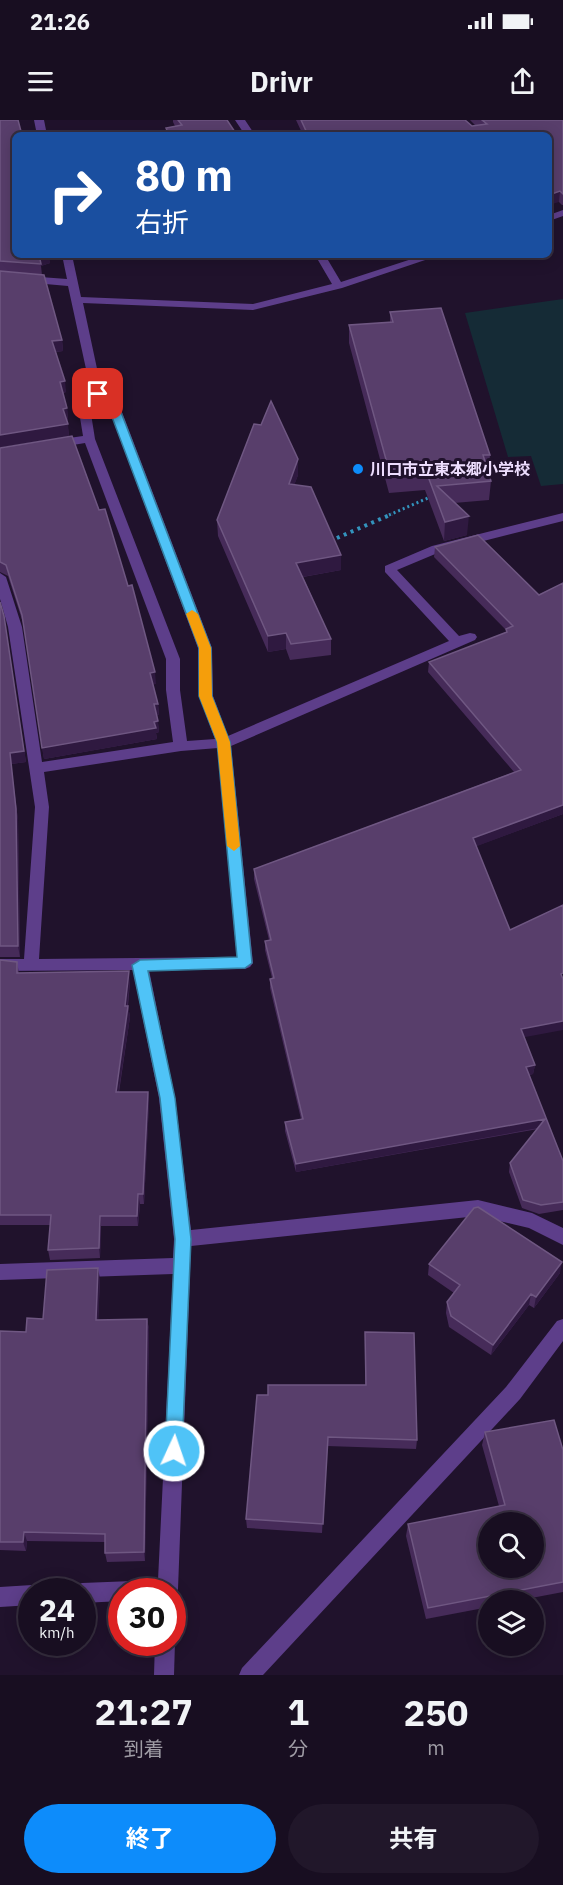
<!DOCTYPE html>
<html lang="ja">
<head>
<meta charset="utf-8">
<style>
  body { margin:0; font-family:"IBM Plex Sans","Noto Sans JP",sans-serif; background:#21172a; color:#f1f3f6; height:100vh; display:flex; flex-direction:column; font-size:22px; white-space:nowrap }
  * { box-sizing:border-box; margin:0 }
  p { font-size:20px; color:#9f9ca5 }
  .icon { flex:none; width:33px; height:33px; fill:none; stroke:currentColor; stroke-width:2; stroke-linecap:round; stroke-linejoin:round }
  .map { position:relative; height:1555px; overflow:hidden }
  .sheet { display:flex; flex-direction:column; background:#180e21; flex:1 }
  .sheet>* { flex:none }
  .top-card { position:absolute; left:12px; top:12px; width:540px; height:126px; border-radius:9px; box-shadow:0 3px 15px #0003,0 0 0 2px #362e3f; background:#1a4fa0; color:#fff; overflow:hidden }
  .buttons { position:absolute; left:478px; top:1392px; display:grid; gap:12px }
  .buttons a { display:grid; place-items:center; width:66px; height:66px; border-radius:50%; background:#180e21; box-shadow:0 3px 15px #0003,0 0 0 2px #362e3f; font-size:30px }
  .speed { position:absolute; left:18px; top:1458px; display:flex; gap:12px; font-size:30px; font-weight:700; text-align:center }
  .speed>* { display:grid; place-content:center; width:78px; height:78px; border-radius:50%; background:#180e21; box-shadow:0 3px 15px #0003,0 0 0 2px #362e3f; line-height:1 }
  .speed small { font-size:15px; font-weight:400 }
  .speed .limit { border:9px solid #d22; background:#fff; color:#111 }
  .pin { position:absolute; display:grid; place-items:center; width:51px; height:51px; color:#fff; margin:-26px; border-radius:12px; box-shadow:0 3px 9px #0006 }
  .me { position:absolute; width:66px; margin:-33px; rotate:3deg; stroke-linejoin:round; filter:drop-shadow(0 0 4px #0008) }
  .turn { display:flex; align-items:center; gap:21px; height:126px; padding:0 24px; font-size:27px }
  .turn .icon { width:78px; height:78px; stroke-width:2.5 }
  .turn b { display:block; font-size:42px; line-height:51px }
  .eta { display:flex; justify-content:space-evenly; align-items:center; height:102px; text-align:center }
  .eta b { font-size:36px; font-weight:700; line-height:42px }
  .button { display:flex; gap:12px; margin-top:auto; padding:12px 24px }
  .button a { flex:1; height:69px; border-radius:36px; background:#0d8cfb; color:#fff; font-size:24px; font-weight:700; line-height:69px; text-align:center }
  .button a+a { background:#21172a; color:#f1f3f6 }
  .status { display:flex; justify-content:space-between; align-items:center; height:42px; padding:0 30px; background:#180e21; direction:ltr }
  .status svg { height:16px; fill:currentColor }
  header { display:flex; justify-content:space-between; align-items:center; height:78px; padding:0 24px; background:#180e21; font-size:27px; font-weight:700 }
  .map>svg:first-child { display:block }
  .green { fill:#152b36 }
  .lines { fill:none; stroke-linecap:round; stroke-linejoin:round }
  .path-far1 { stroke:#3393bd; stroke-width:3; stroke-dasharray:2 3; stroke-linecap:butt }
  .path { stroke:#3393bd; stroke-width:4; stroke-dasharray:3 4.5; stroke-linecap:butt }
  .minor { fill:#5d3e8a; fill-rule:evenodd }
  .wall { fill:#462b59 }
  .shaded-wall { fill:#2f1940 }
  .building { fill:#583e6b; stroke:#6f5782; stroke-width:1.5; fill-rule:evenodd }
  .route { fill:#4fc3f7; stroke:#337fa1; stroke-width:1.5 }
  .slow { fill:#f59e0b }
  .poi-dot { fill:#0d8cfb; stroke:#20122c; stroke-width:2 }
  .labels { text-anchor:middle; stroke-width:6; stroke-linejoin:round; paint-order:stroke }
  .poi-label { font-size:16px; font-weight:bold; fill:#edddfe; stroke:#20122c; text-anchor:start }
</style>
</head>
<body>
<div class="status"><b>21:26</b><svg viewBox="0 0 49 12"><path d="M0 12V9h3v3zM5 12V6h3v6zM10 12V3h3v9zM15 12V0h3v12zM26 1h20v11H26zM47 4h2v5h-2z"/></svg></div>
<header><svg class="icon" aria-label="menu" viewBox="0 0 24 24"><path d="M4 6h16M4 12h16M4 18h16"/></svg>Drivr<svg class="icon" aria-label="share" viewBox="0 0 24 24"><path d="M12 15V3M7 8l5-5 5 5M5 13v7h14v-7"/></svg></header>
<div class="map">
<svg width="563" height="1555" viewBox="0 0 563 1555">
  <rect width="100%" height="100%" fill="#20122c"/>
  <!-- green -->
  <path class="green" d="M563 179V364L541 366 531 336 508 337 465 193Z"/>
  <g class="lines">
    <!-- path-far1 -->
    <path class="path-far1" d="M389 395 428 378"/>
    <!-- path -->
    <path class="path" d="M330 421 392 394"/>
    <!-- minor -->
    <path class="minor" d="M34 0H44L47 15H37Z
      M235 0H245L255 15H245Z
      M563 90V96L549 101V95Z
      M62 135H72L81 177 253 184 332 164 315 135H325L341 162 424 135H440L342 168 253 190 83 183 102 272 117 279 212 528 213 576 228 616 449 521 385 452V446L432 426 563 393V401L440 432 397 450 459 516 470 513 475 514 477 517 475 520 231 626 253 843 250 847 245 849 149 850 175 978 191 1110 478 1080 532 1093 563 1108V1125L529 1108 478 1096 191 1126 178 1469 172 1480V1472H122V1481L82 1483V1472H73L75 1466 82 1463 158 1460 173 1154 0 1160V1144L173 1138 174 1119 159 978 133 850 0 851V839H24L35 687 8 507 0 479V453L6 457 22 507 42 642 173 622 166 570V539L85 323 55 328 49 324 55 320 83 316 77 279 91 272 68 166 0 160V154L67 159ZM97 278 106 281 198 528 199 576 215 619 187 621 180 570V539L95 319 89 281ZM218 628 237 837 39 839 49 687 44 652 181 631Z
      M563 1199V1221L520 1279 263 1555H239L242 1548 506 1267 557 1201Z
      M32 1465 39 1468 40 1472H32V1485L0 1487V1467Z
      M172 1516 175 1522 174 1555H154L155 1522H172Z"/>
  </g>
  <!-- wall -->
  <path class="wall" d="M0 0 15 15 50 143 41 146 42 155 62 220 63 231 56 232 66 272 63 273 67 288 68 300H67L69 316 0 327Z
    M173 0H227L237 15H167L166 8 175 6 173 2Z
    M296 0H465L472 6H476L470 0H563V85H562L559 82 549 15H303Z
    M390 192 490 335 488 352 491 361 489 380 454 383 467 415 444 421 425 370 389 373 349 223V205L390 202Z
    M0 328 156 564H153L158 584 159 595H157L159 612 156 613 157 619 44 639 24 506 8 456 0 452Z
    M298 339V355L294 365 341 435V450L303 457 331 519V535L290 540 286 529 268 532 218 416 217 400Z
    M435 427 539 475 563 463V694L476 726 524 917 535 945 533 954 529 955 563 1041V1090L539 1094 522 1088 509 1052 510 1043 538 1009 296 1052 285 1011V1002L301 999 270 868V859L272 858 265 830V821L269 820 254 759V749L514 652 428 552 429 542 505 513 506 510 434 437Z
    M0 482 26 642 11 644 18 700 20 837H0Z
    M0 840 17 842 19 853 130 862 128 886 130 897 119 972H148L149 983 144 1084H140L138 1106H101L100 1138 50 1140 48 1130 50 1105H0Z
    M429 1144 560 1153 534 1188 529 1185 491 1235 449 1207 446 1193 447 1182 454 1173 428 1155Z
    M100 1159 98 1200 147 1199 149 1209 145 1441 107 1442 105 1433V1422L27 1421 26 1431 0 1430V1211L26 1212Z
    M365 1212 417 1320 416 1329 327 1326 322 1413 247 1408 246 1399 365 1265Z
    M485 1312 563 1330V1472L521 1480H489V1487L426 1499 406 1416 408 1404 499 1386 482 1325Z"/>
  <!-- shaded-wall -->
  <path class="shaded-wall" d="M560 71 559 82 549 85V75Z
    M38 135H49L50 143 41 146Z
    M62 220 63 231 54 232 52 221Z
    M65 261 66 272 61 273 60 262Z
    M67 288 68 300H64L63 289Z
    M68 304 69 316 0 327V315Z
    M298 339V355L289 379V364Z
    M469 396 467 415 444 421 445 402Z
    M341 435V450L296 458V443Z
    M4 496 26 642 11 644 18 700 20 837 18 826Z
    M286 513V529L268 532V516Z
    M155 552 156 564 151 565 150 553Z
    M154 584H158L159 595 154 596Z
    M158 601 159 612 156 613 157 619 44 639 42 628Z
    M563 685V694L472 728 473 718Z
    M129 851 130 862 126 896 125 886Z
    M128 886 130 897 117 982 116 972Z
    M563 901V910L520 918 521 909Z
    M535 945 533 954 524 956 526 947Z
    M148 972 149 983 144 1084 143 1074Z
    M545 999 544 1007 296 1052V1044Z
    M138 1074 140 1084 138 1106 137 1096Z
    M100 1096 101 1106 100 1138 99 1128Z
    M562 1142 560 1153 534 1188 536 1177Z
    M98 1148 100 1159 98 1210 96 1200Z
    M531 1174 529 1185 491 1235 493 1225Z
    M147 1199 149 1209 145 1441 144 1432Z
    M24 1412 27 1421 26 1431 23 1422Z"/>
  <!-- building -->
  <path class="building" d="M0 0H18L22 15H15V135H39L41 144 0 141Z
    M178 0H227L237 15H169L166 8 182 5Z
    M301 0H465L472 6 487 4 482 0H563V74L560 71 549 75V15H308Z
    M0 151 44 155 62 220 52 221 65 261 60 262 67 288 63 289 68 304 0 315Z
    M441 188 490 335H483L491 361 437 366 469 396 445 402 426 351 390 354 349 205 393 202 390 192Z
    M271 281 298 339 289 364 311 367 341 435 296 443 331 519 291 524 286 513 268 516 217 400 254 304 261 305Z
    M72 316 99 390 105 389 128 466 132 465 155 552 150 553 158 584H154L158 601 154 602 156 608 42 628 22 495 6 445 0 442V328Z
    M478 415 539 475 563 463V685L473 718 510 810 563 785V853L561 854 563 859V901L521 909 535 945 526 947 563 1041V1082L541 1085 523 1080 510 1043 545 999 296 1044 285 1002 303 999 270 859 274 858 265 821 271 820 254 749 521 650 429 542 507 512 506 509 513 506 435 427Z
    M0 482 4 496 24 631 10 633 16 689 18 826H0Z
    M0 840 17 842V853L129 851 125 886H128L116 972H148L143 1074H138L137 1096H100L99 1128 48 1130 51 1095H0Z
    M478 1087 562 1142 536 1177 531 1174 493 1225 451 1196 447 1182 460 1165 429 1144 474 1088Z
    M98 1148 96 1200 147 1199 144 1432 105 1433V1414L24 1412 23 1422H0V1211L26 1212 27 1198 43 1199 47 1150Z
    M365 1212 414 1213 417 1320 328 1317 323 1404 246 1399 257 1275H268V1265H366Z
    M554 1300 563 1330V1462L428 1488 408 1404 505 1385 485 1312ZM489 1402H534V1448H489Z"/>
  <!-- route -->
  <path class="route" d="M98 271 116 279 211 528 212 576 230 622 252 843 245 848 148 851 175 978 191 1119 182 1331 180 1336 174 1339 168 1336 165 1331 175 1119 160 978 132 845 140 840 237 837 217 622 199 576V528L106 281 92 274Z"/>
  <!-- slow -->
  <path class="slow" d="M192 490 198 494 211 528 212 576 230 622 240 726 234 731 227 726 217 622 199 576V528L186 494Z"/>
  <!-- markers -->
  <circle class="poi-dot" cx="358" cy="349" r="6"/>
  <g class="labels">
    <!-- poi labels -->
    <g class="poi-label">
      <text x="370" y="355">川口市立東本郷小学校</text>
    </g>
  </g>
</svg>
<div class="buttons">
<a><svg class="icon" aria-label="search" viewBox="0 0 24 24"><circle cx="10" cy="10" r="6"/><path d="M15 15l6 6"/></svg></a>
<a><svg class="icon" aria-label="layers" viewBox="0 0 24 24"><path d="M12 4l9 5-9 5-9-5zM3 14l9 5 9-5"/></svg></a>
</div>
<div class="speed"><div>24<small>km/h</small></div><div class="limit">30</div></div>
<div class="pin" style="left:98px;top:274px;background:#d93025"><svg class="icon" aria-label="arrive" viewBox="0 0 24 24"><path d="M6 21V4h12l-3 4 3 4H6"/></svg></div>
<svg class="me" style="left:174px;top:1331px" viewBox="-20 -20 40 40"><circle r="17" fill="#4fc3f7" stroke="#fff" stroke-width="3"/><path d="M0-11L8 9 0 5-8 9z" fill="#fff"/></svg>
<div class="top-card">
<div class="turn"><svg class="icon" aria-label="right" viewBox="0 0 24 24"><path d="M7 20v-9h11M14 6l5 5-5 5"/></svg><div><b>80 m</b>右折</div></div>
</div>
</div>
<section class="sheet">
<div class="eta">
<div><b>21:27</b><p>到着</p></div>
<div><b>1</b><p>分</p></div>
<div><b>250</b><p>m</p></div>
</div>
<div class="button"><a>終了</a><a>共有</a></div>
</section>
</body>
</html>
